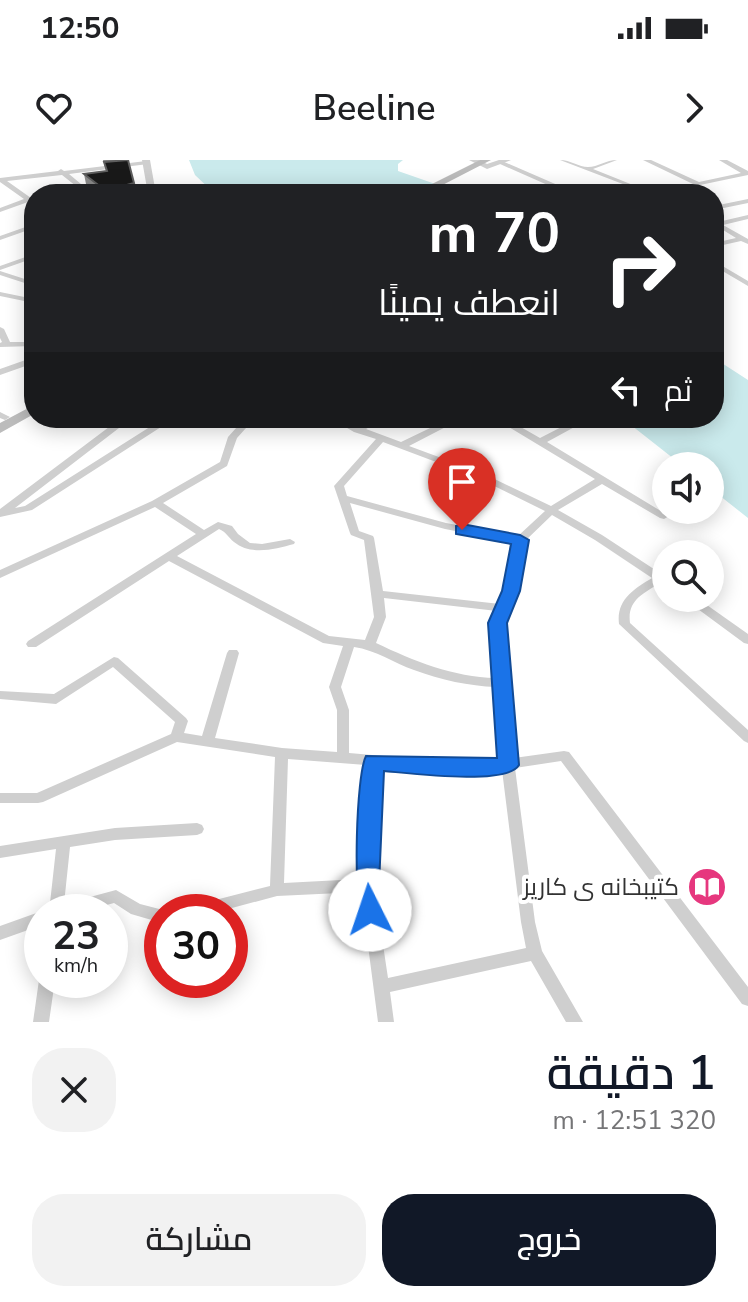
<!DOCTYPE html>
<html lang="ar">
<head>
<meta charset="utf-8">
<style>
  body { margin:0; font-family:"Nunito Sans",Cairo,sans-serif; background:#f2f2f2; color:#202124; direction:rtl; height:100vh; display:flex; flex-direction:column; font-size:30px; white-space:nowrap }
  * { box-sizing:border-box; margin:0 }
  p { font-size:26px; color:#757577 }
  .icon { flex:none; width:44px; height:44px; fill:none; stroke:currentColor; stroke-width:2; stroke-linecap:round; stroke-linejoin:round }
  .map { position:relative; height:862px; overflow:hidden; direction:ltr }
  .side { display:flex; flex-direction:column; background:#fff; flex:1 }
  .side>* { flex:none }
  .guide { position:absolute; left:24px; top:24px; width:700px; height:244px; border-radius:32px; box-shadow:0 4px 20px #0003; direction:rtl; background:#202124; color:#fff; overflow:hidden }
  .tools { position:absolute; left:652px; top:292px; display:grid; gap:16px }
  .tools a { display:grid; place-items:center; width:72px; height:72px; border-radius:50%; background:#fff; box-shadow:0 4px 20px #0003; font-size:40px }
  .speed { position:absolute; left:24px; top:734px; display:flex; gap:16px; font-size:40px; font-weight:700; text-align:center }
  .speed>* { display:grid; place-content:center; width:104px; height:104px; border-radius:50%; background:#fff; box-shadow:0 4px 20px #0003; line-height:1 }
  .speed small { font-size:20px; font-weight:400 }
  .speed .limit { border:12px solid #d22; background:#fff; color:#111 }
  .pin { position:absolute; display:grid; place-items:center; width:68px; height:68px; color:#fff; margin:-82px -34px; border-radius:50% 50% 50% 0; rotate:-45deg; box-shadow:0 0 8px #0007 }
  .pin .icon { rotate:45deg }
  .me { position:absolute; width:88px; margin:-44px; rotate:356deg; stroke-linejoin:round; filter:drop-shadow(0 0 6px #0008) }
  .turn { display:flex; align-items:center; gap:28px; height:168px; padding:0 32px; font-size:36px }
  .turn .icon { width:104px; height:104px; stroke-width:2.5 }
  .turn b { display:block; font-size:56px; line-height:68px }
  .then { display:flex; align-items:center; height:76px; padding:0 32px; background:#0003; gap:16px; font-size:30px }
  .round { display:grid; place-items:center; flex:none; width:84px; height:84px; border-radius:32px; background:#f2f2f2 }
  .head { display:flex; align-items:center; justify-content:space-between; height:136px; padding:0 32px }
  h1 { font-size:48px; font-weight:600; line-height:60px; color:#111827 }
  .cta { display:flex; gap:16px; margin-top:auto; padding:16px 32px }
  .cta a { flex:1; height:92px; border-radius:32px; background:#111827; color:#fff; font-size:32px; font-weight:600; line-height:92px; text-align:center }
  .cta a+a { background:#f2f2f2; color:#202124 }
  .status { display:flex; justify-content:space-between; align-items:center; height:56px; padding:0 40px; background:#fff; direction:ltr }
  .status svg { height:22px; fill:currentColor }
  header { display:flex; justify-content:space-between; align-items:center; height:104px; padding:0 32px; background:#fff; font-size:36px; font-weight:600 }
  .map>svg:first-child { display:block }
  .water { fill:#caeaec }
  .lines { fill:none; stroke-linecap:round; stroke-linejoin:round }
  .minor { fill:#cfcfcf; fill-rule:evenodd }
  .tertiary { fill:#cfcfcf; fill-rule:evenodd }
  .secondary { fill:#bcbcbc; fill-rule:evenodd }
  .wall { fill:#8c8c8c }
  .shaded-wall { fill:#5e5e5e }
  .building { fill:#191919; stroke:#5e5e5e; stroke-width:2 }
  .route { fill:#1a73e8; stroke:#114b97; stroke-width:2 }
  .labels { text-anchor:middle; stroke-width:8; stroke-linejoin:round; paint-order:stroke }
  .near-poi-label { font-size:24px; fill:#323232; stroke:#fff; text-anchor:end }
</style>
</head>
<body>
<div class="status"><b>12:50</b><svg viewBox="0 0 49 12"><path d="M0 12V9h3v3zM5 12V6h3v6zM10 12V3h3v9zM15 12V0h3v12zM26 1h20v11H26zM47 4h2v5h-2z"/></svg></div>
<header><svg class="icon" aria-label="forward" viewBox="0 0 24 24"><path d="M9 5l7 7-7 7"/></svg>Beeline<svg class="icon" aria-label="heart" viewBox="0 0 24 24"><path d="M12 20l-8-8c-3-5 5-10 8-4 3-6 11-1 8 4z"/></svg></header>
<div class="map">
<svg width="748" height="862" viewBox="0 0 748 862">
  <rect width="100%" height="100%" fill="#fff"/>
  <!-- water -->
  <path class="water" d="M189 0H403L398 4V11L464 34H215L195 15Z
    M714 198 748 220V358L710 328V306H683L622 258H714Z"/>
  <g class="lines">
    <!-- minor -->
    <path class="minor" d="M560 0C570 0 579 7 588 7 598 7 606 0 617 0L593 9 633 25 628 26Z
      M643 0H651L699 22 741 13 719 0H727L748 11V15L700 25 681 34H672L693 24Z
      M146 1 148 2V4L69 14 93 34H86L62 15 7 21 31 38 34 40V45L28 42 0 52V48L24 39 0 22V18L58 11 61 9 64 11Z
      M502 1 576 33 577 34H568L500 4 499 3Z
      M595 27 611 33 612 34H603L595 31 589 34H580Z
      M748 39V43L714 50V46Z
      M748 55V59L723 65 748 79V84L741 81 714 87V83L736 78 715 65 714 60 718 62Z
      M34 64V68L0 80V76Z
      M34 94V98L0 110V106Z
      M714 101 748 121V126L714 106Z
      M0 111 34 122V126L0 115Z
      M0 132 34 139V143L0 136Z
      M0 167 4 169 10 182H34V186L0 187V183L2 182 0 178Z
      M34 197V203L0 215V209Z
      M0 252 10 257 5 260 0 258Z
      M121 258H132L15 348 25 346 164 258H175L32 350 0 357V349Z
      M245 258H255L237 278 227 306 163 343 204 370 218 362 232 366 238 374 250 383 262 384 290 379 295 382 294 384C275 389 251 396 234 382 228 377 226 372 219 369L177 396 329 476 365 480 374 457 364 380 351 375 350 373 334 326 376 279 354 272 330 258H342L358 266 374 258H386L366 269 401 282 451 258H463L409 286 482 313 551 346 595 319 494 258H505L540 278 579 258H591L547 282 669 356 664 359 660 358 602 324 558 350 602 375 666 417V426L660 423C643 434 627 440 630 463L748 570V583L744 581 619 464C616 440 634 429 652 418L595 380 552 355 525 381 516 431 504 463 514 598 564 591 569 592 748 827V846L742 844 561 601 515 608 535 762 542 791 583 862H566L531 801 390 832 394 862H378L361 732 277 736 217 752H185L187 747 192 746 270 726 275 597 177 582 43 642 38 643H0V633H37L171 574 175 562 113 507 56 544 0 539V531L54 534 114 497 118 498 186 558 188 561 184 573 202 576 227 493 229 490H237L239 493 215 578 282 588 337 592V550L329 527 343 486 323 483 169 401 36 487H28L26 484 28 481 196 374 155 347 0 418V410L152 341 220 302 228 277ZM383 282 476 317 545 351 518 376 446 363 347 336 344 326ZM350 343 445 369 514 382 506 431 500 444 383 431 374 378 373 376 359 371ZM384 438 497 451 492 463 496 518C453 517 414 501 376 483L386 457ZM354 487C376 490 394 503 414 510 441 520 469 526 496 527L501 600 477 604 349 593V550L341 527ZM288 599 366 605 360 719 284 723ZM379 606 477 614 502 610 521 762 526 788 388 818 374 725Z
      M683 438H697L748 474V484L744 483Z
      M197 663 202 665 204 669 202 673 197 675 115 680 70 687 64 744 116 730 140 744 167 751 162 752V763L131 754 114 743 81 752H49L56 689 0 698V686L115 668Z
      M42 751 43 752H42V765L0 780V766Z
      M42 815V820H55L49 862H33L39 820Z"/>
    <!-- tertiary -->
    <path class="tertiary" d="M142 0H150L156 34H148Z
      M469 0H479L487 4 499 0H511L487 9Z"/>
    <!-- secondary -->
    <path class="secondary" d="M480 0H491L425 34H412Z
      M34 245V254L0 273V263Z"/>
  </g>
  <!-- wall -->
  <path class="wall" d="M103 0H128L135 33 99 34 86 24 84 14 106 11Z"/>
  <!-- shaded-wall -->
  <path class="shaded-wall" d="M134 23 135 33 107 34 106 31Z"/>
  <!-- building -->
  <path class="building" d="M128 0 134 23 106 31 84 14 107 11 104 2Z"/>
  <!-- route -->
  <path class="route" d="M462 364 520 375 529 380 520 431 507 463 519 605C507 626 408 613 384 611L379 725 382 750 379 758 370 761 362 758C353 738 356 615 366 596L497 598 488 463 502 431 511 384 456 374V366Z"/>
  <!-- icons -->
  <defs>
    <g id="library-disc" transform="scale(2)"><circle r="9.5" fill="#e6377e" stroke="#fff"/><path d="M-6-4Q-3-5.5-.7-3.5V5Q-3 3-6 4ZM6-4Q3-5.5 .7-3.5V5Q3 3 6 4Z" fill="#fff"/></g>
  </defs>
  <g fill-rule="evenodd">
    <use href="#library-disc" x="707" y="727"/>
  </g>
  <g class="labels">
    <!-- near-poi labels -->
    <g class="near-poi-label">
      <text x="679" y="735">كتيبخانه ى كاريز</text>
    </g>
  </g>
</svg>
<div class="tools">
<a><svg class="icon" aria-label="sound" viewBox="0 0 24 24"><path d="M4 9h4l5-4v14l-5-4H4zM17 9q2 3 0 6"/></svg></a>
<a><svg class="icon" aria-label="search" viewBox="0 0 24 24"><circle cx="10" cy="10" r="6"/><path d="M15 15l6 6"/></svg></a>
</div>
<div class="speed"><div>23<small>km/h</small></div><div class="limit">30</div></div>
<div class="pin" style="left:462px;top:370px;background:#d93025"><svg class="icon" aria-label="arrive" viewBox="0 0 24 24"><path d="M6 21V4h12l-3 4 3 4H6"/></svg></div>
<svg class="me" style="left:370px;top:750px" viewBox="-20 -20 40 40"><circle r="19" fill="#fff"/><path d="M0-13L10 11 0 6-10 11z" fill="#1a73e8"/></svg>
<div class="guide">
<div class="turn"><svg class="icon" aria-label="right" viewBox="0 0 24 24"><path d="M7 20v-9h11M14 6l5 5-5 5"/></svg><div><b>70 m</b>انعطف يمينًا</div></div>
<div class="then">ثم<svg class="icon" aria-label="left" viewBox="0 0 24 24"><path d="M17 20v-9H6M10 6l-5 5 5 5"/></svg></div>
</div>
</div>
<section class="side">
<div class="head"><div><h1>1 دقيقة</h1><p>320 m · 12:51</p></div><a class="round"><svg class="icon" aria-label="close" viewBox="0 0 24 24"><path d="M6 6l12 12M18 6L6 18"/></svg></a></div>
<div class="cta"><a>خروج</a><a>مشاركة</a></div>
</section>
</body>
</html>
